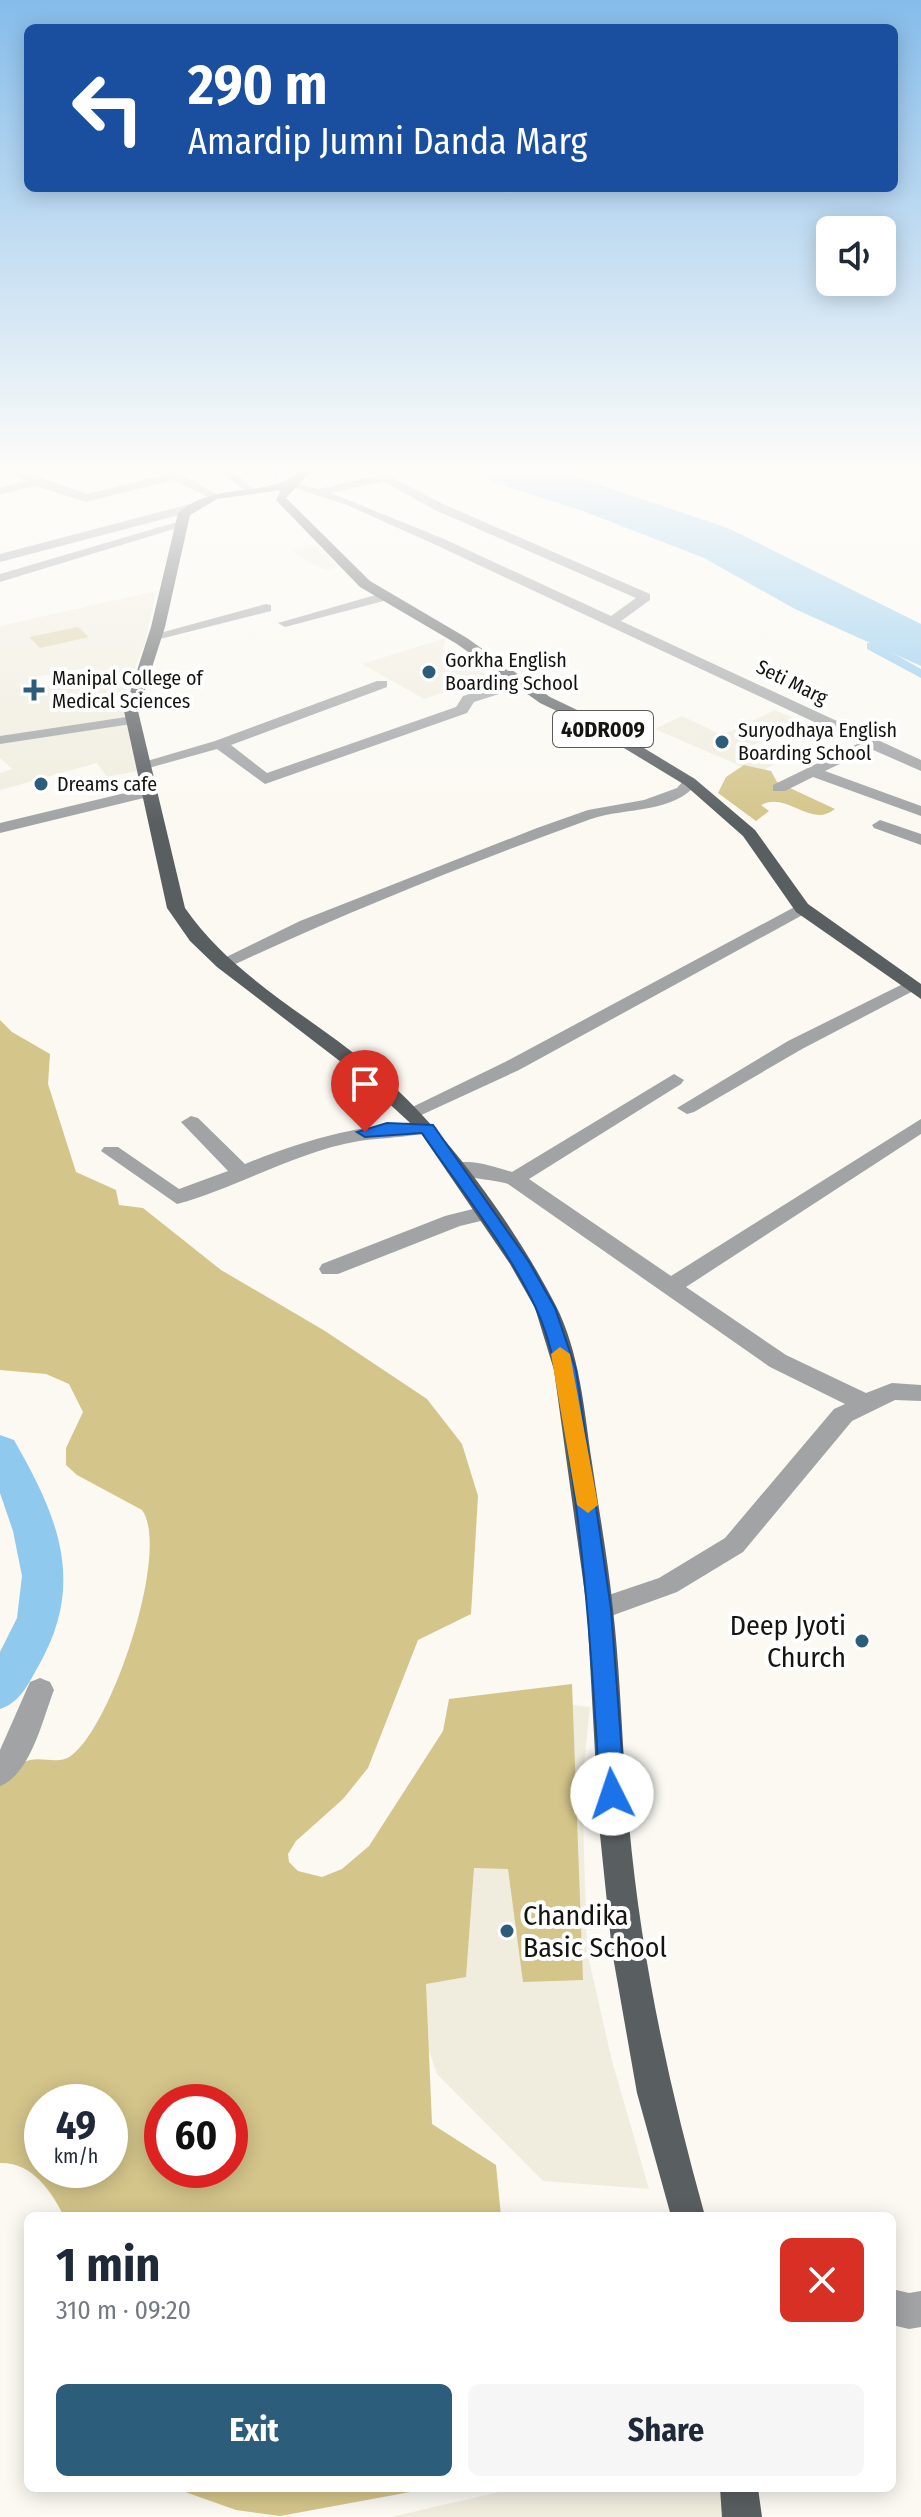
<!DOCTYPE html>
<html lang="en">
<head>
<meta charset="utf-8">
<style>
  body { margin:0; font-family:"Fira Sans Condensed",sans-serif; background:#f6f6f7; color:#1f2937; height:100vh; display:flex; flex-direction:column; font-size:30px; white-space:nowrap }
  * { box-sizing:border-box; margin:0 }
  p { font-size:26px; color:#747a83 }
  .icon { flex:none; width:44px; height:44px; fill:none; stroke:currentColor; stroke-width:2; stroke-linecap:round; stroke-linejoin:round }
  .map { position:relative; flex:1; overflow:hidden }
  .panel { position:absolute; left:24px; top:2212px; width:872px; height:280px; display:flex; flex-direction:column; background:#fff; border-radius:12px; box-shadow:0 4px 20px #0003 }
  .panel>* { flex:none }
  .guide { position:absolute; left:24px; top:24px; width:874px; height:168px; border-radius:12px; box-shadow:0 4px 20px #0003; background:#1a4fa0; color:#fff; overflow:hidden }
  .controls { position:absolute; left:816px; top:216px; display:grid; gap:16px }
  .controls a { display:grid; place-items:center; width:80px; height:80px; border-radius:12px; background:#fff; box-shadow:0 4px 20px #0003; font-size:40px }
  .speed { position:absolute; left:24px; top:2084px; display:flex; gap:16px; font-size:40px; font-weight:700; text-align:center }
  .speed>* { display:grid; place-content:center; width:104px; height:104px; border-radius:50%; background:#fff; box-shadow:0 4px 20px #0003; line-height:1 }
  .speed small { font-size:20px; font-weight:400 }
  .speed .limit { border:12px solid #d22; background:#fff; color:#111 }
  .pin { position:absolute; display:grid; place-items:center; width:68px; height:68px; color:#fff; margin:-82px -34px; border-radius:50% 50% 50% 0; rotate:-45deg; box-shadow:0 0 8px #0007 }
  .pin .icon { rotate:45deg }
  .me { position:absolute; width:88px; margin:-44px; rotate:356deg; stroke-linejoin:round; filter:drop-shadow(0 0 6px #0008) }
  .turn { display:flex; align-items:center; gap:28px; height:168px; padding:0 32px; font-size:36px }
  .turn .icon { width:104px; height:104px; stroke-width:2.5 }
  .turn b { display:block; font-size:56px; line-height:68px }
  .round { display:grid; place-items:center; flex:none; width:84px; height:84px; border-radius:12px; background:#f6f6f7 }
  .overview { display:flex; align-items:center; justify-content:space-between; height:136px; padding:0 32px }
  h1 { font-size:48px; font-weight:700; line-height:60px }
  .cta { display:flex; gap:16px; margin-top:auto; padding:16px 32px }
  .cta a { flex:1; height:92px; border-radius:12px; background:#2c5d7b; color:#fff; font-size:32px; font-weight:700; line-height:92px; text-align:center }
  .cta a+a { background:#f6f6f7; color:#1f2937 }
  .map>svg:first-child { display:block }
  .built { fill:#f0eddf; fill-rule:evenodd }
  .green { fill:#ddd4ad }
  .forest { fill:#d4c58a; fill-rule:evenodd }
  .water { fill:#90c9ee }
  .lines { fill:none; stroke-linecap:round; stroke-linejoin:round }
  .stream { stroke:#90c9ee; stroke-width:3 }
  .canal { fill:#90c9ee; fill-rule:evenodd }
  .river { fill:#90c9ee; fill-rule:evenodd }
  .minor { fill:#a1a3a5; fill-rule:evenodd }
  .primary { fill:#595e61; fill-rule:evenodd }
  .route { fill:#1a73e8; stroke:#114b97; stroke-width:2 }
  .slow { fill:#f59e0b }
  .poi-dot { fill:#2c5d7b; stroke:#fff; stroke-width:3 }
  .labels { text-anchor:middle; stroke-width:8; stroke-linejoin:round; paint-order:stroke }
  .far-poi-label { font-size:20px; fill:#141411; stroke:#fff; text-anchor:start }
  .far-street-label { font-size:20px; fill:#141411; stroke:#fff }
  .shield { fill:#fff; stroke:#5a5a58; stroke-width:2 }
  .shield-label { font-size:22px; font-weight:bold; fill:#141411 }
  .near-poi-label { font-size:28px; fill:#141411; stroke:#fff; text-anchor:end }
</style>
</head>
<body>
<div class="map">
<svg width="921" height="2517" viewBox="0 0 921 2517">
  <rect width="100%" height="100%" fill="#fbf9f2"/>
  <!-- built -->
  <path class="built" d="M316 546 329 557 337 567 327 570 310 564 292 550Z
    M156 591 145 643 129 682 126 722 142 770 107 777 97 763 0 790V773L12 769 0 758V626ZM92 667 98 676 36 687 30 678Z
    M446 638 443 650 491 677 424 699 362 664Z
    M775 710 803 722 746 748 774 764 759 774 655 729 682 716 722 735Z
    M491 1695 590 1707 582 1784 587 1951 612 2061 649 2189 543 2181 437 2074 422 2030 423 1985Z
    M517 2488H720L723 2517H391Z"/>
  <!-- green -->
  <path class="green" d="M78 627 89 637 40 648 29 637Z"/>
  <!-- forest -->
  <path class="forest" d="M744 765 771 771 777 782 835 809C810 829 788 791 761 805L769 811 756 821 718 793 726 777Z
    M0 1020 12 1032 50 1054 48 1084 76 1172 116 1190 119 1205 143 1208 221 1270 325 1331 427 1399 462 1444 478 1496 471 1614 418 1640 368 1768 343 1799 296 1841 288 1854 289 1862 298 1871 322 1877 342 1869 369 1846 443 1731 449 1699 572 1684 583 1980 523 1982 508 1869 474 1868 466 1977 426 1984 432 2124 496 2165 501 2216H64C51 2191 32 2162 0 2163V1781C9 1772 18 1763 30 1760 44 1757 60 1765 72 1755 112 1725 171 1550 142 1510L77 1475 66 1465V1448L83 1412 69 1384 46 1374 0 1370ZM42 2102H110V2170H42ZM162 2102H230V2170H162Z
    M174 2488H432L280 2516 236 2510Z"/>
  <!-- water -->
  <path class="water" d="M558 471 728 528 921 624V666L795 609 704 558 583 511 496 483 476 472Z"/>
  <g class="lines">
    <!-- stream -->
    <path class="stream" d="M273 471 277 479"/>
    <!-- canal -->
    <path class="canal" d="M867 643H875L921 669V678L867 649Z"/>
    <!-- river -->
    <path class="river" d="M0 1435 14 1440C58 1517 86 1582 39 1665 28 1684 21 1702 0 1709V1652L17 1618 22 1576 13 1531 0 1493Z"/>
    <!-- minor -->
    <path class="minor" d="M9 471H22L87 494 164 475 159 471 180 474 220 496 210 498 173 480 86 502 36 486 0 494V488L25 481Z
      M220 471H232L254 489 244 491Z
      M385 474 443 504 650 594V600L621 621 921 760V771L871 749 825 771 921 806V816L813 777 785 791H773V785L859 743 436 545 347 505 286 485 292 482 318 489ZM383 481 435 510 636 598 611 616 444 539 331 493Z
      M190 504 194 505V511L0 562V554Z
      M177 522 187 525 0 582V574Z
      M386 592 391 593V599L285 627 278 623Z
      M266 604 271 605V611L156 640 149 636Z
      M519 679 526 683 524 686 474 702 467 713 265 784 217 749 145 769 137 764 215 741 377 681H387V687L231 745 267 773 456 707 463 696Z
      M133 716 138 717V723L0 744V736Z
      M685 779 698 782C675 814 626 807 591 819 469 863 347 912 229 967L223 968 214 963 300 921 537 828 588 810 644 800 677 788Z
      M150 787 156 789V795L0 833V823Z
      M880 820 921 834V845L874 828 872 825Z
      M802 903 808 904V912L519 1070 417 1117 410 1119 400 1113 505 1062Z
      M911 980 920 985 917 989 802 1049 694 1112 687 1114 677 1108 788 1041Z
      M674 1074 684 1080 681 1084 529 1179 671 1276 921 1119V1134L686 1287 786 1355 866 1393 892 1383 921 1385V1401L895 1400 852 1421 743 1552 677 1592 600 1620 591 1617 587 1609 591 1601 659 1578 725 1538 834 1409 845 1404 770 1367 508 1184C493 1179 455 1178 447 1169 461 1154 494 1167 512 1172Z
      M191 1116 198 1118 245 1164C304 1140 363 1123 427 1122L437 1128C429 1137 375 1138 359 1141 295 1152 239 1187 177 1204L101 1151 104 1147H118L179 1189 228 1171 181 1122Z
      M485 1206 496 1213 493 1218 460 1226 338 1274H322L319 1269 322 1264 445 1216Z
      M40 1678 50 1682 54 1690C43 1718 31 1774 0 1786V1750L30 1682Z
      M892 2289 909 2293 921 2291V2327L909 2329 892 2325Z"/>
    <!-- primary -->
    <path class="primary" d="M299 471H311L286 498 370 581 467 638 550 697 596 719 695 779 755 830 808 904 921 984V999L796 912 743 836 685 785 586 725 540 703 457 644 360 587 276 500 281 490 217 499 190 515 165 627 138 711 185 908C231 975 308 1015 370 1066 441 1123 513 1223 555 1304 580 1352 584 1410 592 1463 599 1511 608 1560 613 1609 621 1680 622 1752 629 1824 641 1958 669 2087 705 2216H671L637 2093 612 1951 599 1825 587 1609 554 1370 535 1308 510 1264 420 1132 358 1075 217 967 190 941 167 908 124 711 151 627 178 513C215 480 273 499 299 471Z
      M720 2488H758L762 2517H722Z"/>
  </g>
  <!-- sky -->
  <linearGradient id="sky" x2="0" y2="1"><stop stop-color="#85bcea"/><stop offset="0.57" stop-color="#fdfcf9"/><stop offset="1" stop-color="#fdfcf9" stop-opacity="0"/></linearGradient>
  <rect width="921" height="823" fill="url(#sky)"/>
  <!-- route -->
  <path class="route" d="M387 1123 433 1125 529 1262 555 1308 576 1370 611 1609 625 1794 621 1802 612 1805 604 1802 600 1794C593 1678 586 1563 568 1449 561 1401 556 1350 535 1306 506 1245 460 1189 422 1133L365 1137 357 1132Z"/>
  <!-- slow -->
  <path class="slow" d="M560 1347 570 1354 598 1505 588 1513 577 1505 551 1354Z"/>
  <!-- markers -->
  <g class="poi-dot">
    <circle cx="429" cy="672" r="8"/>
    <path d="M30 678h8v8h8v8h-8v8h-8v-8h-8v-8h8z"/>
    <circle cx="722" cy="742" r="8"/>
    <circle cx="41" cy="784" r="8"/>
    <circle cx="862" cy="1641" r="8"/>
    <circle cx="507" cy="1931" r="8"/>
  </g>
  <g class="labels">
    <!-- far-poi labels -->
    <g class="far-poi-label">
      <text x="445" y="667">Gorkha English<tspan x="445" dy="23">Boarding School</tspan></text>
      <text x="52" y="685">Manipal College of<tspan x="52" dy="23">Medical Sciences</tspan></text>
      <text x="738" y="737">Suryodhaya English<tspan x="738" dy="23">Boarding School</tspan></text>
      <text x="57" y="791">Dreams cafe</text>
    </g>
    <!-- far-street labels -->
    <g class="far-street-label">
      <text transform="translate(792 682) rotate(26)" y="7">Seti Marg</text>
    </g>
    <!-- shield labels -->
    <rect class="shield" x="553" y="711" width="100" height="36" rx="6"/>
    <g class="shield-label">
      <text x="603" y="737">40DR009</text>
    </g>
    <!-- near-poi labels -->
    <g class="near-poi-label">
      <text x="846" y="1635">Deep Jyoti<tspan x="846" dy="32">Church</tspan></text>
      <text x="523" y="1925" text-anchor="start">Chandika<tspan x="523" dy="32">Basic School</tspan></text>
    </g>
  </g>
</svg>
<div class="controls">
<a><svg class="icon" aria-label="sound" viewBox="0 0 24 24"><path d="M4 9h4l5-4v14l-5-4H4zM17 9q2 3 0 6"/></svg></a>
</div>
<div class="speed"><div>49<small>km/h</small></div><div class="limit">60</div></div>
<div class="pin" style="left:365px;top:1132px;background:#d93025"><svg class="icon" aria-label="arrive" viewBox="0 0 24 24"><path d="M6 21V4h12l-3 4 3 4H6"/></svg></div>
<svg class="me" style="left:612px;top:1794px" viewBox="-20 -20 40 40"><circle r="19" fill="#fff"/><path d="M0-13L10 11 0 6-10 11z" fill="#1a73e8"/></svg>
<div class="guide">
<div class="turn"><svg class="icon" aria-label="left" viewBox="0 0 24 24"><path d="M17 20v-9H6M10 6l-5 5 5 5"/></svg><div><b>290 m</b>Amardip Jumni Danda Marg</div></div>
</div>
<section class="panel">
<div class="overview"><div><h1>1 min</h1><p>310 m · 09:20</p></div><a class="round" style="background:#d93025;color:#fff"><svg class="icon" aria-label="close" viewBox="0 0 24 24"><path d="M6 6l12 12M18 6L6 18"/></svg></a></div>
<div class="cta"><a>Exit</a><a>Share</a></div>
</section>
</div>
</body>
</html>
